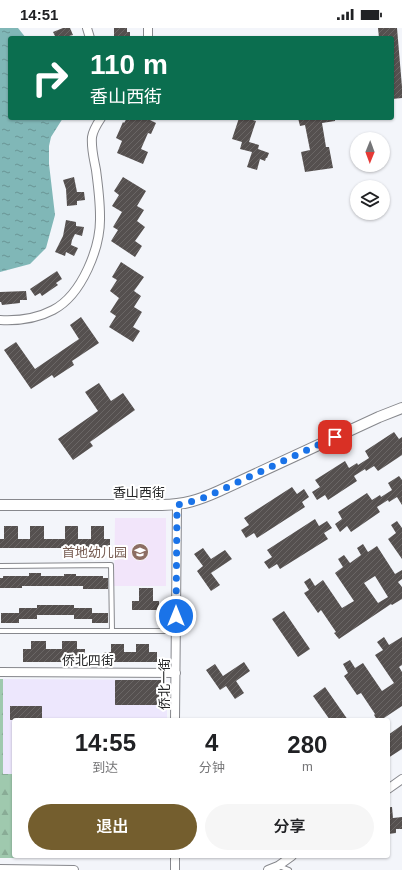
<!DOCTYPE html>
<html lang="zh">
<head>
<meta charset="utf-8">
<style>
  body { margin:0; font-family:Arial,"Noto Sans SC",sans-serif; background:#f6f6f6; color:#202124; height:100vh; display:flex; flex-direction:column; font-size:15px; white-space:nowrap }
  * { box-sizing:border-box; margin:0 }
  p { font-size:13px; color:#757577 }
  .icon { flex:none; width:22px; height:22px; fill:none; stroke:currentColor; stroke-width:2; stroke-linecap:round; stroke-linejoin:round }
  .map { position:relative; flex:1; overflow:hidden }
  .side { position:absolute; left:12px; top:690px; width:378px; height:140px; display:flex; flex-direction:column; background:#fff; border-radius:4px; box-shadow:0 1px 3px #0004 }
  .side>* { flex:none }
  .top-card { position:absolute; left:8px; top:8px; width:386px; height:84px; border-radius:4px; box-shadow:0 1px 3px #0004; background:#0b6e4f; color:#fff; overflow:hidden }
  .needle { width:26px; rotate:181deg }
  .controls { position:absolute; left:350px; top:104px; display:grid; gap:8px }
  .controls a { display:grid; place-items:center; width:40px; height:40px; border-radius:50%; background:#fff; box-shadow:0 1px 3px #0004; font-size:20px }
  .pin { position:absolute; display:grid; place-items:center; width:34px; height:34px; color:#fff; margin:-17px; border-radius:8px; box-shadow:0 2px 6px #0006 }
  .me { position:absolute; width:44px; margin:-22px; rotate:0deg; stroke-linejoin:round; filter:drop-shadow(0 0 3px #0008) }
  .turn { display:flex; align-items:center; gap:14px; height:84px; padding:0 16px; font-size:18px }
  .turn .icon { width:52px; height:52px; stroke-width:2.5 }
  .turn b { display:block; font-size:28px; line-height:34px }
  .eta { display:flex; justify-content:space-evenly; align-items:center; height:68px; text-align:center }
  .eta b { font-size:24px; font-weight:600; line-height:28px }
  .button { display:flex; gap:8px; margin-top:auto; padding:8px 16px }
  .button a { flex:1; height:46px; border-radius:24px; background:#745e2e; color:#fff; font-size:16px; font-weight:600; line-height:46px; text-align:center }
  .button a+a { background:#f6f6f6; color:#202124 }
  .status { display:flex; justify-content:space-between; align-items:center; height:28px; padding:0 20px; background:#fff; direction:ltr }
  .status svg { height:11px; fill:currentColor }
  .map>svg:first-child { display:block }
  .commercial { fill:#ede7fd }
  .education { fill:#f2e5fa }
  .forest { fill:url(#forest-firs) }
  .water { fill:url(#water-ripples) }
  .building { fill:url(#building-hatch); fill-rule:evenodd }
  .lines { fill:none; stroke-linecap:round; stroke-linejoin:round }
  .service-casing { stroke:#87888d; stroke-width:6 }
  .minor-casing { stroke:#87888d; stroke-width:10 }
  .tertiary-casing { stroke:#87888d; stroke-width:12 }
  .service { stroke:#fff; stroke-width:4 }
  .minor { stroke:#fff; stroke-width:8 }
  .tertiary { stroke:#fff; stroke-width:10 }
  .route { stroke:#1a73e8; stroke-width:7; stroke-dasharray:0 12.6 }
  .labels { text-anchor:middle; stroke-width:4; stroke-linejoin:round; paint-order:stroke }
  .street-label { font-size:13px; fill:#242526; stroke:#fff }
  .education-label { font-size:13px; fill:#785e54; stroke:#fff; text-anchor:end }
</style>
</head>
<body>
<div class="status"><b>14:51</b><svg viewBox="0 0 49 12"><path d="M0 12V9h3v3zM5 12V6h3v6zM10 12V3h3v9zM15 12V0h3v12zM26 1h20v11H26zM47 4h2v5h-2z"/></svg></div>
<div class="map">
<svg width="402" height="842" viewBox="0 0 402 842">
  <defs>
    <pattern id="forest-firs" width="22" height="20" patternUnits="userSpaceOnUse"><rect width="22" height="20" fill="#9fc9ae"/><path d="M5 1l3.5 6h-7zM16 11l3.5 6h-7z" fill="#89ac96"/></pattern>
    <pattern id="water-ripples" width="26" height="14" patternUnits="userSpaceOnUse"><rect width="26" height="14" fill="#80b7b7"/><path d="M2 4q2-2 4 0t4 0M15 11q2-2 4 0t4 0" fill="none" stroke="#699595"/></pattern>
    <pattern id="building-hatch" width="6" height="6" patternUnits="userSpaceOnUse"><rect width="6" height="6" fill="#55504f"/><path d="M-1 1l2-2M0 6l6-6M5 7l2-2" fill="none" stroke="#6a6665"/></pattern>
  </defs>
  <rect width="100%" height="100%" fill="#f3f5fa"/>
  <!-- commercial -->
  <path class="commercial" d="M3 651 167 652V692H14V746H3Z"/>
  <!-- education -->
  <path class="education" d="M115 490H166V558H114Z"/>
  <!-- forest -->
  <path class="forest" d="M0 651H3V746H14V828H91V830H0Z"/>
  <!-- water -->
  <path class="water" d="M0 0H18L26 10H10V90H63L51 109 49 118V136L55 187 46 220 30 236 0 244Z"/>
  <!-- building -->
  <path class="building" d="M63 0H70L73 7 69 8 70 10H56L53 4Z
    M114 0H127V4H130V10H114Z
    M378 0H397L402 59V70L392 71V10H379Z
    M127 90H149L148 91 156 95 151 106 148 105 141 121 148 124 143 136 117 125 122 113 116 110 123 94 124 95Z
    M239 90H249V91L256 93 249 114 259 117 258 121 269 125 267 130H266L265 133 260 131 257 142 247 139 252 124 240 121 242 114 232 111Z
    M298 90H335V93L322 95 326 119H329L333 140 305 144 301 124 310 122 305 97 300 98Z
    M74 149 77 164H84L85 172 77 173V177L67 178 66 161 63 152Z
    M123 149 146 163 137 178 144 182 137 193 145 199 135 213 142 218 135 229 111 213 118 202 113 199 122 184 112 178 119 167 114 163Z
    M66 192 76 194V198L84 199 82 208 75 206 72 212 71 217 78 220 74 228 66 224 65 228 55 224 63 208Z
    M121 234 144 249 134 263 141 268 134 279 142 284 133 299 140 303 133 314 109 299 116 288 110 284 119 270 110 263 117 252 112 249Z
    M57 243 62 251 56 255 58 257 42 268 40 265 35 268 30 261Z
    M26 263 27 272H20V275L2 277 1 274H0V264Z
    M81 289 99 315 72 333 74 337 54 350 52 347 31 361 4 322 16 314 35 341 79 311 70 297Z
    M99 355 111 373 123 365 135 382 90 414 93 418 73 432 58 411 98 383 85 364Z
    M394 404 399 411 402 409V427L378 443 374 438 366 443 365 441 354 448 357 453 328 472 325 467 317 472 312 464 320 459 315 452 345 433 349 440 357 435 358 437 369 430 365 423Z
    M399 448 402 452V477L397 469 389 474 388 472 377 479 380 484 351 504 347 498 340 504 335 496 342 491 338 484 367 465 372 472 380 467 381 469 392 462 388 455Z
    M292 459 297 466 304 461 309 469 302 474 305 479 257 510 254 505 246 510 241 502 249 497 244 490Z
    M315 491 319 498 327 493 332 500 324 505 328 511 280 541 277 536 269 541 264 534 272 529 267 522Z
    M397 493 402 500V531L388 511 396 505 391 497Z
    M4 498H18V511H30V498H44V511H65V498H78V511H91V498H104V511H110V520H0V511H4Z
    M363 516 368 524 377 518 395 546 402 542V551L398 554 402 559V571L392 577 391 576 339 611 334 605 336 604 321 582 318 585 304 565 309 562 304 554 310 550 315 558 323 552 342 580 354 573 335 545 343 539 338 531 344 527 350 535 361 527 357 520ZM375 548 388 569 378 575 364 555Z
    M203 520 211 531 225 522 232 531 211 545 220 557 211 563 197 543 203 538 194 526Z
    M29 545H41V548H64V546H76V548H103V550H108V561H83V558H22V560H0V550H3V548H29Z
    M139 560H153V573H159V582H132V573H139Z
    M37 577H74V580H92V585H108V595H92V591H74V587H37V591H19V595H1V585H19V580H37Z
    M284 583 310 621 298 629 272 591Z
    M384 609 389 617 402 609V637L399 639 402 644V678L381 692H377L374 687 375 686 361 665 357 667 344 648 348 645 343 636 350 632 355 640 363 635 382 663 394 655 375 627 383 622 377 614Z
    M31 613H46V621H62V613H77V621H85V634H23V621H31Z
    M111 616H124V624H136V616H149V624H157V634H103V624H111Z
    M244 634 250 643 236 653 244 665 235 671 226 658 220 662 206 642 215 636 223 648Z
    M115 652H161V677H115Z
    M325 659 348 692H330L313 668Z
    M10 678H42V692H10Z
    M402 697V721L388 730V707Z
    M388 779H392L393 790 402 789V801H396V805L388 806Z"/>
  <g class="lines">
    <!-- service casing -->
    <g class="service-casing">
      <path id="service" d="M0 538 111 537 112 603
        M0 603H176
        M279 838 289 842"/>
    </g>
    <!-- minor casing -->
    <g class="minor-casing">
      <path id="minor" d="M87 0 90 10
        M148 10V0
        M0 292C19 293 36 291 53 282 82 267 101 219 100 188 100 172 98 157 96 142 94 131 91 121 92 109 93 102 97 96 101 90
        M0 644 176 645
        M175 692 177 477
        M388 761 402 751
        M0 841 74 842
        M175 842V828
        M268 842 278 838 292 828"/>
    </g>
    <!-- tertiary casing -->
    <g class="tertiary-casing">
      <path id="tertiary" d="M0 477H162C184 477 199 472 219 463L379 389 402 380"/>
    </g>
    <!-- service -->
    <use href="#service" class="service"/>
    <!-- minor -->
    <use href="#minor" class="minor"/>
    <!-- tertiary -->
    <use href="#tertiary" class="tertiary"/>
  </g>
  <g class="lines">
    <!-- route -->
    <path class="route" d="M176 588 177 477 190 474 206 469 335 409"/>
  </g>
  <!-- icons -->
  <defs>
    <g id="school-disc" transform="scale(0.9)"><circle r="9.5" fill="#8d6e63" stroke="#fff"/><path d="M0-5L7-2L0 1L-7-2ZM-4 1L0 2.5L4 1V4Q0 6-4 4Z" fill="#fff"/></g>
  </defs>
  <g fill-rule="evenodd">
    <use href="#school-disc" x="140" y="524"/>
  </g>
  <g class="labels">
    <!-- street labels -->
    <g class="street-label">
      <text x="139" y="469">香山西街</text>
      <text x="88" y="637">侨北四街</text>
      <text transform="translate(164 656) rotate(-90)" y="5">侨北一街</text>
    </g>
    <!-- education labels -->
    <g class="education-label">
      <text x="127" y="529">首地幼儿园</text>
    </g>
  </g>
</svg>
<div class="controls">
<a><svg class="needle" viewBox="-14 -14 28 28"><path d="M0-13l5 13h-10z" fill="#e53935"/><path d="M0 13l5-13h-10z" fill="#757577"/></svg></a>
<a><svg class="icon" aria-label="layers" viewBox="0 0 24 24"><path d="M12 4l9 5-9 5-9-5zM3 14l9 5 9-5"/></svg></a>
</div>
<div class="pin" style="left:335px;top:409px;background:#d93025"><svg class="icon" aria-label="arrive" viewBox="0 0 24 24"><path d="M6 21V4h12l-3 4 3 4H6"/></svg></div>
<svg class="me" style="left:176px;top:588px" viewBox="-20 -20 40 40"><circle r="17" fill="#1a73e8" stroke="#fff" stroke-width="3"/><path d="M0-11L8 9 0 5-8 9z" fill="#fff"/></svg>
<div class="top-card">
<div class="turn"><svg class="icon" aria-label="right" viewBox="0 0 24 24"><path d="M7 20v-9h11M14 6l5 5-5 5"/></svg><div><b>110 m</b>香山西街</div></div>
</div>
<section class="side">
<div class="eta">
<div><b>14:55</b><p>到达</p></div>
<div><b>4</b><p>分钟</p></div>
<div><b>280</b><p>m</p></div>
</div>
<div class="button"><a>退出</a><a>分享</a></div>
</section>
</div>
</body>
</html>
